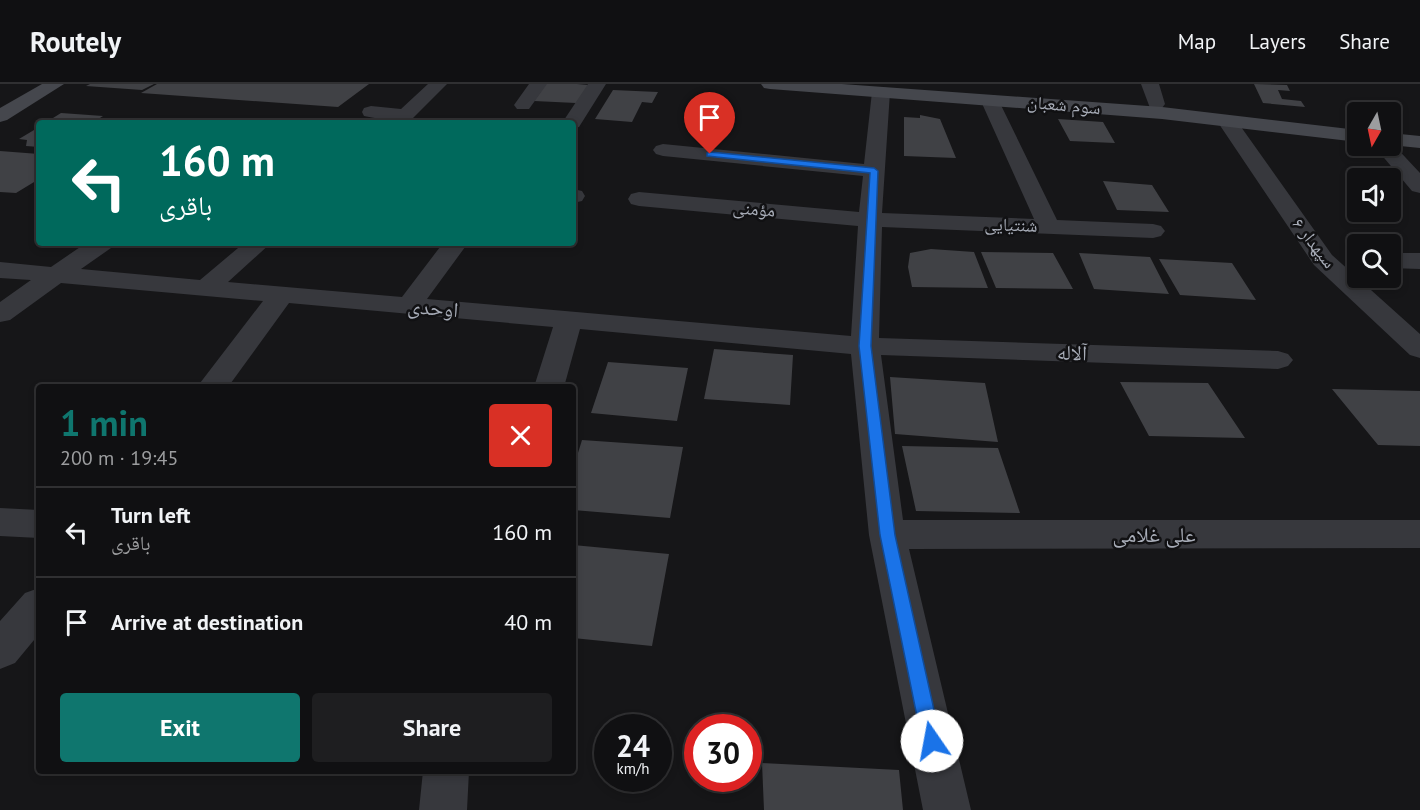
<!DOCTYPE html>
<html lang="en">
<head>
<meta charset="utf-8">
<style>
  body { margin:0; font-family:"PT Sans","Noto Naskh Arabic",sans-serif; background:#1e1e20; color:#f1f3f6; height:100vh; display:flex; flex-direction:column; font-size:22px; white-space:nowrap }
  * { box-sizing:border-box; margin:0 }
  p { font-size:20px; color:#9c9d9f }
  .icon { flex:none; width:33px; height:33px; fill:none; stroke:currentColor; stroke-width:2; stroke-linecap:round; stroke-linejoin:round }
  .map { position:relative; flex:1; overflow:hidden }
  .details { position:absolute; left:36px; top:300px; width:540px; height:390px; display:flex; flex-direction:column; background:#101012; border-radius:6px; box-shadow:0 3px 9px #0003,0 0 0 2px #303032 }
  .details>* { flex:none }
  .banner { position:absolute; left:36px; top:36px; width:540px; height:126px; border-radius:6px; box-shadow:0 3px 9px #0003,0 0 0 2px #303032; background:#00695c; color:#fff; overflow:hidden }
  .needle { width:39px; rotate:189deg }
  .controls { position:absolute; left:1347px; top:18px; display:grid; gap:12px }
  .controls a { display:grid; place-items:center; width:54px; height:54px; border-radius:6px; background:#101012; box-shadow:0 3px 9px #0003,0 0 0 2px #303032; font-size:30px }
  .speed { position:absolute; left:594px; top:630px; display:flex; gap:12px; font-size:30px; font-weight:700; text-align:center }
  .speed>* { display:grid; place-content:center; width:78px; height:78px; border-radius:50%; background:#101012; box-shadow:0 3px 9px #0003,0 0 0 2px #303032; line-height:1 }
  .speed small { font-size:15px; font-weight:400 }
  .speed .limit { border:9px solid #d22; background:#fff; color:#111 }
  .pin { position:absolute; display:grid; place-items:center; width:51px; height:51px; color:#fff; margin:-62px -26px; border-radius:50% 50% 50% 0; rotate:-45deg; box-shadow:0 0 6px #0007 }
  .pin .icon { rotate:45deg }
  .me { position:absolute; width:66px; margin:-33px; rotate:348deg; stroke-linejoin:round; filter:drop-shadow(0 0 4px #0008) }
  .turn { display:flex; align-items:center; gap:21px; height:126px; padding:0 24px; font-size:27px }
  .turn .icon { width:78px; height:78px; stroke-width:2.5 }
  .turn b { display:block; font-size:42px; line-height:51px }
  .round { display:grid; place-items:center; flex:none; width:63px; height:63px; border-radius:6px; background:#1e1e20 }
  .overview { display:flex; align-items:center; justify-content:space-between; height:102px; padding:0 24px }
  h1 { font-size:36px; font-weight:700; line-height:45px; color:#0f766e }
  .primary-button { display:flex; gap:12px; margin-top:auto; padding:12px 24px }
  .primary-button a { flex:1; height:69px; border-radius:6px; background:#0f766e; color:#fff; font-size:24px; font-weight:700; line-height:69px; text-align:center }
  .primary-button a+a { background:#1e1e20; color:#f1f3f6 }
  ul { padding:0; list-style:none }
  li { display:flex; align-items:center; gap:18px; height:90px; padding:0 24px; border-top:2px solid #303032 }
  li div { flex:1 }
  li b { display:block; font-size:22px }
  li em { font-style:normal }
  header { display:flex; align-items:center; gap:36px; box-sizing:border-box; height:84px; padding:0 30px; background:#101012; border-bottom:2px solid #303032 }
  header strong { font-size:28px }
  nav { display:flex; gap:33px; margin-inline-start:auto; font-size:21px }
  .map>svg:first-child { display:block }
  .building { fill:#404145 }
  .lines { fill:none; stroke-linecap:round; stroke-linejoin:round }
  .street { fill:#37383d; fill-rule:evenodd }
  .secondary { fill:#45474d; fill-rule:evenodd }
  .route { fill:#1a73e8; stroke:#114b97; stroke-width:1.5 }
  .labels { text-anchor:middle; stroke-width:5; stroke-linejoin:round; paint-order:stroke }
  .far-street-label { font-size:18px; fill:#a8adb8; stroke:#111113 }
  .street-label { font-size:21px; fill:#a8adb8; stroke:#111113 }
</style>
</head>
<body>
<header>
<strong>Routely</strong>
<nav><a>Map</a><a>Layers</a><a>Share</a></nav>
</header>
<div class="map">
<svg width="1420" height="726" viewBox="0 0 1420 726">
  <rect width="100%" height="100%" fill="#161618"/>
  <!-- building -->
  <path class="building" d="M90 0H154L142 6 86 2Z
    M157 0H369L338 23 141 9Z
    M546 0H577L589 1 576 19 534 17Z
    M1254 0 1287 1 1290 7 1278 6 1282 15 1301 17 1305 23 1263 19Z
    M613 6 658 8 652 19 642 18 632 38 595 35Z
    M61 29 103 32 92 39H45Z
    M920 31 940 35 956 74 904 72V33L920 34Z
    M1058 35 1103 38 1115 59 1070 57Z
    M39 43V63L26 62 27 56 19 55Z
    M0 67 39 70V95L16 109 0 108Z
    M1103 97 1152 101 1169 128 1117 126Z
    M931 165 974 168 988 204 912 203 908 183 910 169Z
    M981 168 1053 169 1073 205 996 204Z
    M1079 169 1150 173 1169 210 1094 205Z
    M1159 175 1232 179 1256 216 1180 211Z
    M714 265 793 271 790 321 704 315Z
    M608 278 688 284 677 337 591 329Z
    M890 293 985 299 998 358 895 350Z
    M1120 298 1208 299 1245 354 1149 352Z
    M1332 305 1420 307V362L1378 361Z
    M582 356 683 363 670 434 573 426V385Z
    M902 362 998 364 1020 429 916 427Z
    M573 461 669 470 652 562 573 554Z
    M762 679 899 686 903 726H764Z"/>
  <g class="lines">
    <!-- street -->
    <path class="street" d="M428 0H447L412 35C398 38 378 35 364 32L362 28 364 24 371 22 401 25Z
      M529 0H547L529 25H517L514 21Z
      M588 0H606L579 43 573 44V39H562Z
      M1141 0H1159L1165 20 1162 24H1150Z
      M881 3 887 4 890 8 882 129 1034 135 980 15 983 11H995L998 15 1057 136 1153 140 1161 142 1165 147 1161 152 1153 154 882 143 879 254 1278 267 1288 270 1293 276 1288 282 1278 285 881 271 903 436H1420V464L909 465 971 726H923L869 451 851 270 580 245 564 303H534L553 243 289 219 228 303H197L263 217 61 199 10 236 0 238V218L31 196 0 194V178L51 183 86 159H114L111 164 81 185 200 196 244 159H271L228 198 402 213 443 159H468L427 215 851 252 858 142 639 122 631 120 628 115 631 110 639 108 859 128 863 92 663 72 656 70 653 66 656 62 663 60 864 80 872 8 875 4Z
      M1227 31 1234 33 1332 171 1420 250V274L1410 271 1314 181 1217 37 1220 33Z
      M1391 58 1420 89V109L1412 107 1374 62H1390Z
      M573 105 582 107 585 112 582 117 573 119Z
      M1390 169H1420V185L1390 184Z
      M0 424 39 426V454L0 452Z
      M39 504V550L15 579 0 585V537L25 509Z
      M423 687H469L467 726H419Z"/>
    <!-- secondary -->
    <path class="secondary" d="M42 0H64L7 36 0 38V24Z
      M761 0H842L1162 23 1358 46V58L1162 35 770 5 764 4Z
      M1390 49 1420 52V64L1390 61Z"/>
  </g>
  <!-- route -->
  <path class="route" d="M710 68 874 84 878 87 871 262 895 451 941 657 938 664 932 667 925 664 922 657 880 451 859 262 870 89 707 72V69Z"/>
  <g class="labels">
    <!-- far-street labels -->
    <g class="far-street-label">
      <text transform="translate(1064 21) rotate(5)" y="6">سوم شعبان</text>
      <text transform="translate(754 125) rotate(5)" y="6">مؤمنی</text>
      <text transform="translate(1011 141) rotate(2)" y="6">شنتیایی</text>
      <text transform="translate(1314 159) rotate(52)" y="6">سپهدار ۶</text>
    </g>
    <!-- street labels -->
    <g class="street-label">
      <text transform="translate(433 224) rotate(5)" y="7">اوحدی</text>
      <text transform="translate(1072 269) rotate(2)" y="7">آلاله</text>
      <text x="1154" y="458">علی غلامی</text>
    </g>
  </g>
</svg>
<div class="controls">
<a><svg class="needle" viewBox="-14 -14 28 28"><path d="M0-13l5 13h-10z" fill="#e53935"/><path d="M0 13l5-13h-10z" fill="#9c9d9f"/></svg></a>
<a><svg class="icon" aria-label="sound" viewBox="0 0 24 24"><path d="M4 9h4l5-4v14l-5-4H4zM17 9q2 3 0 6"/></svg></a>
<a><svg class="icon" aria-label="search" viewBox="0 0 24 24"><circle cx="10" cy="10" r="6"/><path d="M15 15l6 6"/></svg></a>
</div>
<div class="speed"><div>24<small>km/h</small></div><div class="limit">30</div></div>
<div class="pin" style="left:710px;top:70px;background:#d93025"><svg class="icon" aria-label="arrive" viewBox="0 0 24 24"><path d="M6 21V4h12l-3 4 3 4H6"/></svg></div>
<svg class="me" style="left:932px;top:657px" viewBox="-20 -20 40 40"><circle r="19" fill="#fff"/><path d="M0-13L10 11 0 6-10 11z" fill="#1a73e8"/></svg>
<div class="banner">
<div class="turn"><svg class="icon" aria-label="left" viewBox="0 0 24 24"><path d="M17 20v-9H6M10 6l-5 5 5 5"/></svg><div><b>160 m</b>باقری</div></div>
</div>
<section class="details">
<div class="overview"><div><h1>1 min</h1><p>200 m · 19:45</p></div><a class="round" style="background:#d93025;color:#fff"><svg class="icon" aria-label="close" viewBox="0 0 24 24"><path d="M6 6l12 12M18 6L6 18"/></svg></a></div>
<ul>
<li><svg class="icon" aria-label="left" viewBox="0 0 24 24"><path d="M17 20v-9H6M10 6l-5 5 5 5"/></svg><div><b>Turn left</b><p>باقری</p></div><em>160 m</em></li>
<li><svg class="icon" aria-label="arrive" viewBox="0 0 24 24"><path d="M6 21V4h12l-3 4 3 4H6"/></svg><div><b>Arrive at destination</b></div><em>40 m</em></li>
</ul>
<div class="primary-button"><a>Exit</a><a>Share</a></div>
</section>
</div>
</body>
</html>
